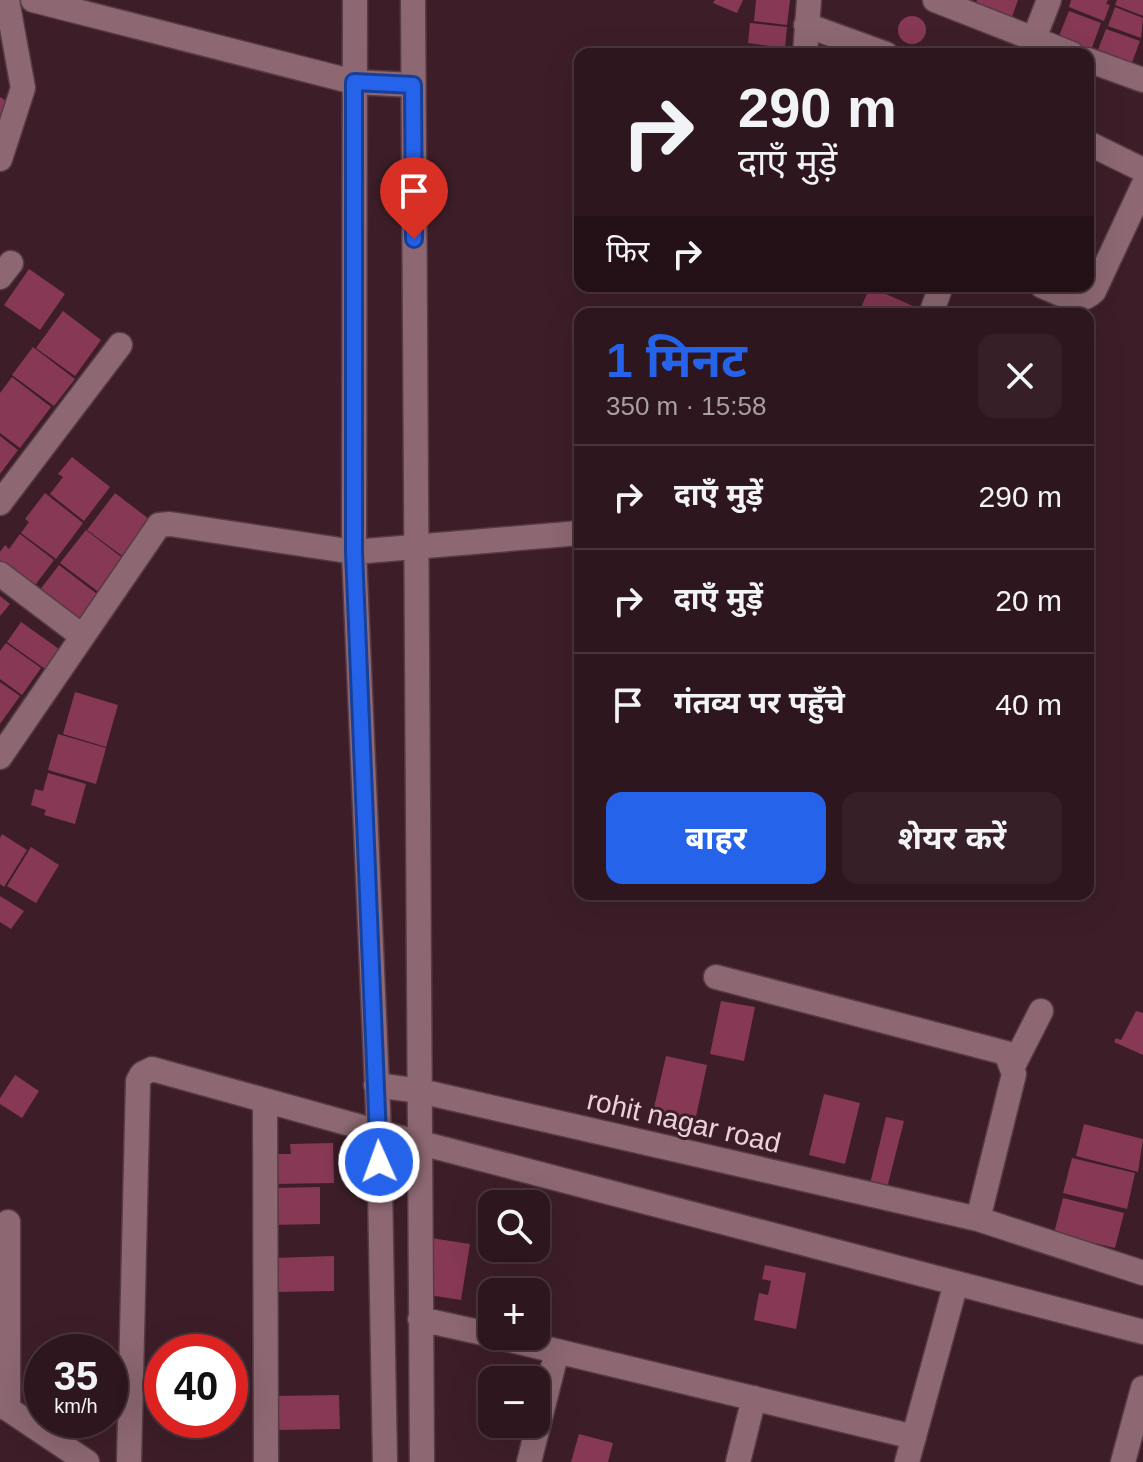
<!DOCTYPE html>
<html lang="hi">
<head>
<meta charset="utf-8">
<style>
  body { margin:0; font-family:Helvetica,"Noto Sans Devanagari",sans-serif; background:#361f27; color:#f1f3f6; height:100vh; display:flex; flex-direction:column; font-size:30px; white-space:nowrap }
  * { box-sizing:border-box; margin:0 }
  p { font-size:26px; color:#a79fa4 }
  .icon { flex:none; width:44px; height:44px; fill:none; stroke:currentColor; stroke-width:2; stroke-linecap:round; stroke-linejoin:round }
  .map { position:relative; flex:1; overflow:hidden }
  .drawer { position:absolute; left:574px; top:308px; width:520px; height:592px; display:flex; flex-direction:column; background:#2e161e; border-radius:16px; box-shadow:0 8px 32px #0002,0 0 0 2px #49353c }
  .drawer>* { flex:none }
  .hud { position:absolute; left:574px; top:48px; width:520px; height:244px; border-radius:16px; box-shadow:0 8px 32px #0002,0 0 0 2px #49353c; background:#2e161e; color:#f1f3f6; overflow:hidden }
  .tools { position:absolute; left:478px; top:1190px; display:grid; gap:16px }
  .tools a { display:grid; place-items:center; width:72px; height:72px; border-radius:16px; background:#2e161e; box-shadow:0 8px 32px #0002,0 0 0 2px #49353c; font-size:40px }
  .speed { position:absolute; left:24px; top:1334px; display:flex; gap:16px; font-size:40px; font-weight:700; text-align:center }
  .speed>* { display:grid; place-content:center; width:104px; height:104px; border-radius:50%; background:#2e161e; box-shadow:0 8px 32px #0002,0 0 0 2px #49353c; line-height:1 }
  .speed small { font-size:20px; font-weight:400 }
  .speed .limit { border:12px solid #d22; background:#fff; color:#111 }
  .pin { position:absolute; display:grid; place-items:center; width:68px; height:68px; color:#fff; margin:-82px -34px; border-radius:50% 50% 50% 0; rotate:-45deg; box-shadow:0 0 8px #0007 }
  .pin .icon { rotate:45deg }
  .me { position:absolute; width:88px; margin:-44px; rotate:358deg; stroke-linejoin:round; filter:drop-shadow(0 0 6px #0008) }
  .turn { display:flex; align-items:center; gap:28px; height:168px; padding:0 32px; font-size:36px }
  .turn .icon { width:104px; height:104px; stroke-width:2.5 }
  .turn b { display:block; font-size:56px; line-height:68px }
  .then { display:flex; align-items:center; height:76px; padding:0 32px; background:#0003; gap:16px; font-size:30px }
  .round { display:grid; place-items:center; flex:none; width:84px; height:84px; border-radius:16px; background:#361f27 }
  .overview { display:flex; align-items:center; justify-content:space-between; height:136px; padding:0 32px }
  h1 { font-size:48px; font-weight:700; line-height:60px; color:#2563eb }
  .cta { display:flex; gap:16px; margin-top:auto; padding:16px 32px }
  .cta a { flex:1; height:92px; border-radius:16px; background:#2563eb; color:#fff; font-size:32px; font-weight:700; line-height:92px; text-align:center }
  .cta a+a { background:#361f27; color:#f1f3f6 }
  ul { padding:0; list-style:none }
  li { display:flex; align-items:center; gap:24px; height:104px; padding:0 32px; border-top:2px solid #49353c }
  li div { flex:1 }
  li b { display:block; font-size:30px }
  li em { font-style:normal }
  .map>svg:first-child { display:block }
  .building { fill:#863854 }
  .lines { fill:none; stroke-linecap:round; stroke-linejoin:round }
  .minor-casing { stroke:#563b44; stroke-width:27 }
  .minor { stroke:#8d6872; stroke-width:24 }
  .route-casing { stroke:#184099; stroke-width:20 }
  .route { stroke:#2563eb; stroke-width:14 }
  .labels { text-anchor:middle; stroke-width:6; stroke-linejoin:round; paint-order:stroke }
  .street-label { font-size:28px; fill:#e9d3d9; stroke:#3d1e28 }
</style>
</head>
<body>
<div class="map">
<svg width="1143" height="1462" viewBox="0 0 1143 1462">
  <rect width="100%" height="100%" fill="#3d1e28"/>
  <!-- building -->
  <path class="building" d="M715 0H743L737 13 713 3Z
    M756 0H790L787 25 754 21Z
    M977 0H1018L1009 25 973 11Z
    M1071 0H1108L1106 4 1110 5 1104 21 1069 7Z
    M1117 0H1143V16L1115 5Z
    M1115 7 1143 18 1141 38 1108 26Z
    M1069 11 1101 23 1090 53 1057 41Z
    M898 30a14 14 0 1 1 28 0a14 14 0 1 1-28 0Z
    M750 23 787 27 785 48 748 43Z
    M1106 29 1140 41 1130 68 1096 55Z
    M748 47 789 51V54H747Z
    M0 97 17 107 0 135Z
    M29 269 65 294 40 330 4 305Z
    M870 287 913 306 910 314 859 312Z
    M63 311 101 340 75 376 36 348Z
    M33 347 75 379 54 406 12 375Z
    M12 377 51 407 20 448 0 433V393Z
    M0 436 18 450 0 474Z
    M72 457 110 487 84 521 50 494 63 477 58 474Z
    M45 493 83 523 56 559 21 533 29 522 25 519Z
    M115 493 153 522 125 558 87 530Z
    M86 530 125 560 100 593 60 563Z
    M20 534 54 560 30 592 0 569V552L5 545 9 549Z
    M59 565 97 594 74 625 36 595Z
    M0 596 10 604 0 616Z
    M21 622 59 649 45 669 7 642Z
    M6 643 41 668 22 695 0 679V651Z
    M0 682 20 696 0 724Z
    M75 692 118 705 106 747 63 734Z
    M58 734 106 748 96 784 48 770Z
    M48 773 86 784 75 824 44 815 46 810 31 805 35 789 43 791Z
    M2 834 27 850 4 887 0 884V838Z
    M31 847 59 865 36 903 7 886Z
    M0 896 24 911 11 929 0 922Z
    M721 1001 755 1007 744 1061 710 1054Z
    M1136 1011 1143 1013V1055L1114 1042 1116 1038 1121 1040Z
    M666 1056 707 1065 694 1126 652 1116Z
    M15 1075 39 1091 22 1118 0 1104V1098Z
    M824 1094 860 1103 845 1164 809 1155Z
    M886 1117 904 1121 887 1188 870 1184Z
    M1084 1124 1143 1139 1138 1172 1076 1156Z
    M333 1143 334 1183 273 1184 272 1154H291L290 1144Z
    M1072 1158 1135 1173 1127 1209 1063 1193Z
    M320 1187V1224L271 1225V1188Z
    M1063 1198 1124 1213 1115 1248 1054 1233Z
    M431 1238 470 1244 461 1300 422 1294Z
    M334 1256V1291L274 1292 273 1258Z
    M765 1265 806 1273 796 1329 754 1320 759 1293 768 1295 771 1281 762 1279Z
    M339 1395 340 1429 276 1430V1396Z
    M579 1434 613 1443 608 1462H571Z"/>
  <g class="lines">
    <!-- minor casing -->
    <g class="minor-casing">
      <path id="minor" d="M33 0 354 82 413 85
        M355 0 354 552 379 1132 385 1462
        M413 0 422 1462
        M935 0 1072 54
        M806 25 886 54
        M805 54 809 0
        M1028 54 1049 0
        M1088 60 1143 80
        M1088 143 1143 170
        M0 159 23 88 7 0
        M0 277 11 263
        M1042 286C1060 293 1079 307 1094 291L1143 186
        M931 314 941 286
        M0 503 120 345
        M0 574 82 636
        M0 757 159 525 170 524 354 552 580 533
        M716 977 1006 1053 1014 1074 978 1219
        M1012 1068 1041 1011
        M376 1085 420 1091 978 1219 1143 1273
        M265 1101 266 1462
        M8 1222V1409
        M420 1319 492 1335
        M494 1336 914 1437
        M0 1406 8 1409 87 1462
        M129 1462 138 1081 142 1074 152 1069 379 1132 1143 1332
        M529 1462 557 1351
        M738 1462 754 1398
        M907 1462 956 1283
        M1123 1462 1143 1388"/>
    </g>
    <!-- minor -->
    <use href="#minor" class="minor"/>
  </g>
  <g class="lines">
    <!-- route casing -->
    <g class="route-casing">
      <path id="route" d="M379 1162 354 552V82L413 85 414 239"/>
    </g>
    <!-- route -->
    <use href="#route" class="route"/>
  </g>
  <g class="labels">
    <!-- street labels -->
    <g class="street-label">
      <text transform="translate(684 1121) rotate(13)" y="10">rohit nagar road</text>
    </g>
  </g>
</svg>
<div class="tools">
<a><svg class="icon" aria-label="search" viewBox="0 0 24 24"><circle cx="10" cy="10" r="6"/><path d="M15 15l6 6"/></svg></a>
<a>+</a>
<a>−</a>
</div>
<div class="speed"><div>35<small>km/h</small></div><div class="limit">40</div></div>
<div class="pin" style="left:414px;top:239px;background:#d93025"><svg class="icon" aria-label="arrive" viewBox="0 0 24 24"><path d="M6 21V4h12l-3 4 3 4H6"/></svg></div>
<svg class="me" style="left:379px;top:1162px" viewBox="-20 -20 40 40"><circle r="17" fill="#2563eb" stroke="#fff" stroke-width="3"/><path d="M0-11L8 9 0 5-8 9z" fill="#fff"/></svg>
<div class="hud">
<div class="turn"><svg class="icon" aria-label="right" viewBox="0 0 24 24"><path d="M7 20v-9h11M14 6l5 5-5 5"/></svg><div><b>290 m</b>दाएँ मुड़ें</div></div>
<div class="then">फिर<svg class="icon" aria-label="right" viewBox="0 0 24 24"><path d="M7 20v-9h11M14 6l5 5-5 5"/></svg></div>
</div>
<section class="drawer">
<div class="overview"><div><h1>1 मिनट</h1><p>350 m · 15:58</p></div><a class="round"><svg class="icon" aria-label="close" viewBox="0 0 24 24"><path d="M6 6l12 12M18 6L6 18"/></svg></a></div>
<ul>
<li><svg class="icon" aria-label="right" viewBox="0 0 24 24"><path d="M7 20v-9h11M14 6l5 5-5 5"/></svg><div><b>दाएँ मुड़ें</b></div><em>290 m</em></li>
<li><svg class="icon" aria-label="right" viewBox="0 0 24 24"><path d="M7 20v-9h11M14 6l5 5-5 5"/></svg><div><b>दाएँ मुड़ें</b></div><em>20 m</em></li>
<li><svg class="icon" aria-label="arrive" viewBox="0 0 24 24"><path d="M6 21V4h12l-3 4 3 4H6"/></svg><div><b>गंतव्य पर पहुँचे</b></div><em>40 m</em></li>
</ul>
<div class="cta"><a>बाहर</a><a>शेयर करें</a></div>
</section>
</div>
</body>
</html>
